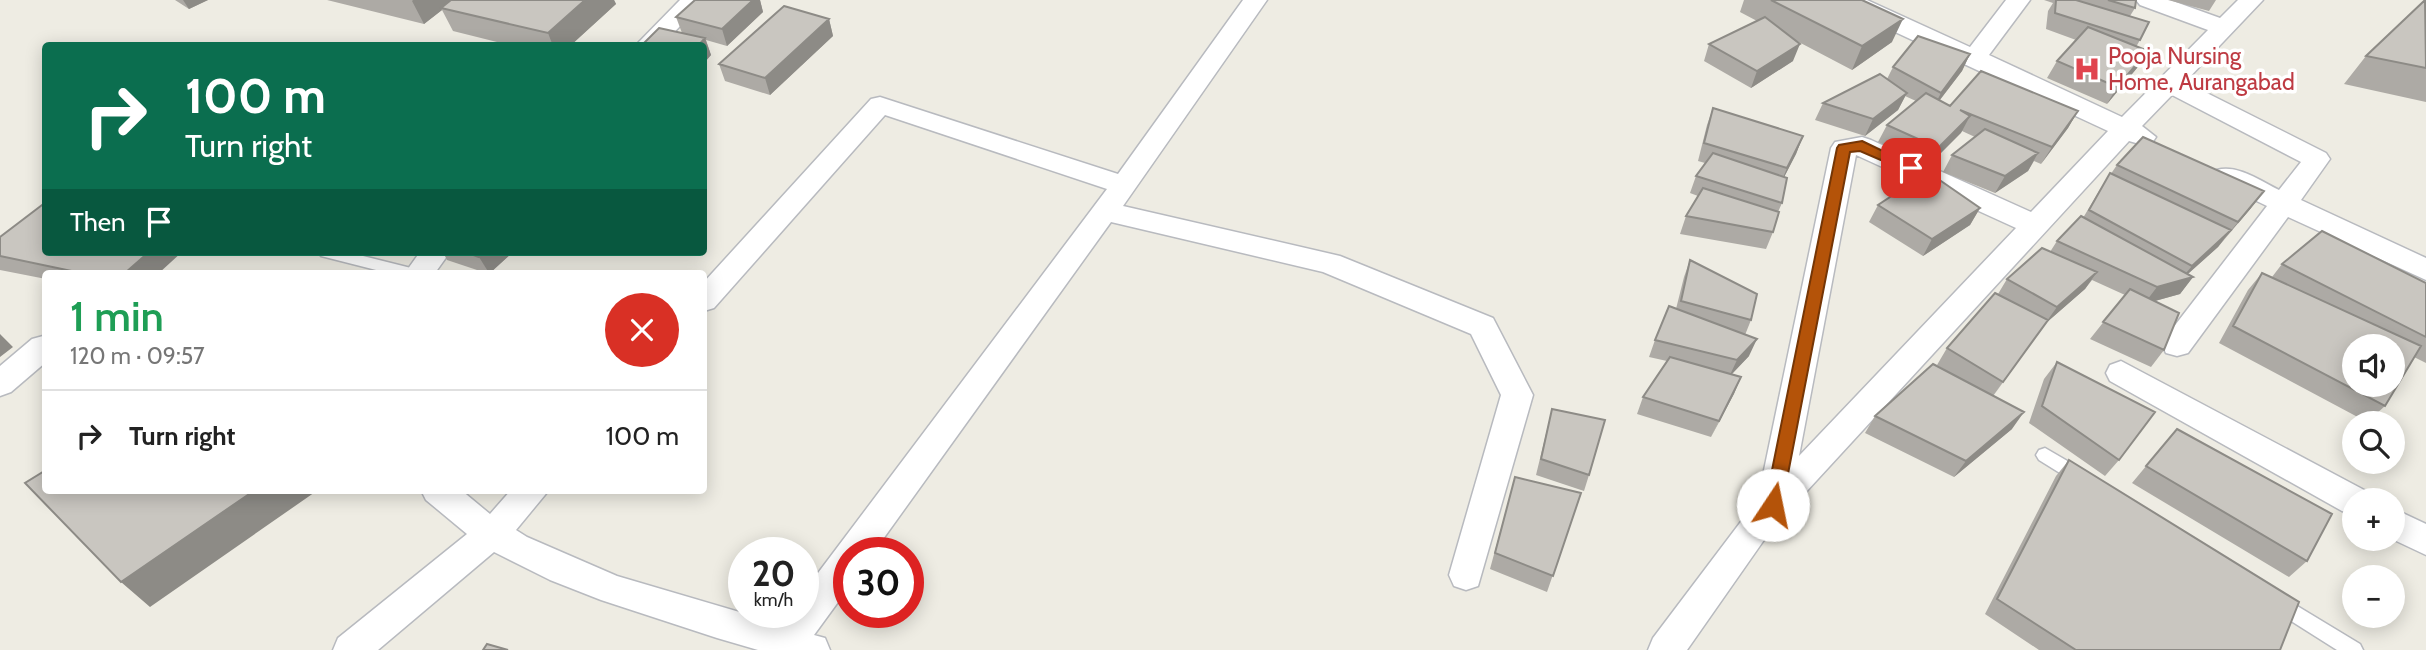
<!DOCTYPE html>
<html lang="en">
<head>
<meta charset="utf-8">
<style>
  body { margin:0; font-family:Cabin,sans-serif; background:#f2f2f2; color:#222; height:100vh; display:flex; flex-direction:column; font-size:26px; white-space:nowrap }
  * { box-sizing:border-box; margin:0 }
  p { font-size:23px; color:#767676 }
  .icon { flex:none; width:38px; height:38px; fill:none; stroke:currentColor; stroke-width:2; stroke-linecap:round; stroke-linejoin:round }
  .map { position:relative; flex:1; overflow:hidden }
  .panel { position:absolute; left:42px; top:270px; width:665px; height:224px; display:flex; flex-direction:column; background:#fff; border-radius:7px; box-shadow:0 4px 18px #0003 }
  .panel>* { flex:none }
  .guide { position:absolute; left:42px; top:42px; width:665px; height:214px; border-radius:7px; box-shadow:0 4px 18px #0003; background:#0b6e4f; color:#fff; overflow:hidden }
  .fabs { position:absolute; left:2342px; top:334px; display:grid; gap:14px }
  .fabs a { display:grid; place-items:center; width:63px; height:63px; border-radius:50%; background:#fff; box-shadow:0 4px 18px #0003; font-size:35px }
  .speed { position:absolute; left:728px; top:537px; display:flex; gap:14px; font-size:35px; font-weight:700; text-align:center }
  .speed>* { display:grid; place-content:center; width:91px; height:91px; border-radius:50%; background:#fff; box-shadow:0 4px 18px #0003; line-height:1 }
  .speed small { font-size:18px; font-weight:400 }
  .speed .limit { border:10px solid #d22; background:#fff; color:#111 }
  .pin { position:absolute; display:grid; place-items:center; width:60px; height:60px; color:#fff; margin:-30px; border-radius:14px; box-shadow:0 4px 10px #0006 }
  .me { position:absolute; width:77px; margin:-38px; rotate:11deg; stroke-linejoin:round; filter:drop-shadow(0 0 5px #0008) }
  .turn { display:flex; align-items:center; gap:24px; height:147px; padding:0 28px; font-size:32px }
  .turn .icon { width:91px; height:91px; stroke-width:2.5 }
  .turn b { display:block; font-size:49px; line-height:60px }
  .then { display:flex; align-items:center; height:66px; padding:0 28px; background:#0003; gap:14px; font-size:26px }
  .round { display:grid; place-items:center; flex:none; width:74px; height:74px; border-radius:37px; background:#f2f2f2 }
  .head { display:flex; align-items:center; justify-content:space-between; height:119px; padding:0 28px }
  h1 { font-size:42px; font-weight:600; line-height:52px; color:#1e9e55 }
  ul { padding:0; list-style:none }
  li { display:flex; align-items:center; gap:21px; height:91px; padding:0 28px; border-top:2px solid #e0e0e0 }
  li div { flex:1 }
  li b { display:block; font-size:26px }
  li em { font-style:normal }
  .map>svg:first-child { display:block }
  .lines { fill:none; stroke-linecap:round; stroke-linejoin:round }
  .service-casing { stroke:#b8babf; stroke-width:3 }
  .minor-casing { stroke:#b8babf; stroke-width:3 }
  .service { fill:#fff; fill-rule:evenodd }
  .minor { fill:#fff; fill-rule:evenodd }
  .wall { fill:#adaaa5 }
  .shaded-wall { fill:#8d8b86 }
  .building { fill:#c9c6c0; stroke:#8d8b86; stroke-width:2; fill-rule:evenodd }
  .route { fill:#b45309; stroke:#753606; stroke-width:2 }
  .labels { text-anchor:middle; stroke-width:7; stroke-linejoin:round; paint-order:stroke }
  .health-label { font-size:23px; fill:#be3a42; stroke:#fff; text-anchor:start }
</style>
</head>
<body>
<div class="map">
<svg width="2426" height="650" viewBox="0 0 2426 650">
  <rect width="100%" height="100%" fill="#eeece3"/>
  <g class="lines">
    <!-- service casing -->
    <g class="service-casing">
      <path id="service" d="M319 252H347L415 269 418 273H388L321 256Z
        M2045 448 2088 473 2091 478 2088 483 2082 485 2076 483 2039 460 2036 455 2039 450Z
        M2279 595 2360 644 2363 650H2337L2272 609 2270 603 2272 597Z"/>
    </g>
    <!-- minor casing -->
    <g class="minor-casing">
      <path id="minor" d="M680 0H705L661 46H635Z
        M1243 0H1267L1123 206 1340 256 1493 318 1533 395 1478 586 1466 590 1454 586 1449 575 1501 395 1471 334 1323 272 1111 222 873 553H849V587L814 635 825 638 830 650H758L717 638 601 600 550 580 494 552 378 650H333L338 638 467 534 426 500 421 490H461L490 514 511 490H549L516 530 527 537 617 576 780 624 789 612H803V593L1107 189 885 115 714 308 704 311V282L871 99 880 97 1118 174Z
        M1833 0H1867L1970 47 2006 0H2030L1989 55 2122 117 2208 30 2140 5 2136 0H2170L2220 18 2238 0H2263L2185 82 2326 153 2330 159 2301 200 2426 258V280L2288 217 2188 353 2177 356 2166 353 2162 345 2166 337 2267 206 2217 182 2213 176 2217 170C2237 164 2261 181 2279 190L2301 162 2172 95 2142 126 2156 137 2152 143 2143 145 2129 141 1771 530 1687 650H1648L1653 638 1758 499 1831 148 1835 142 1862 137 1871 140 2031 212 2108 131 1837 5ZM1856 155 2016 228 1799 456Z
        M420 252H450L435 273H405Z
        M43 336 46 362 11 392 0 396V366L32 339Z
        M2121 361 2366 491 2370 500H2354V515L2342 511 2110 381 2106 373 2110 365Z
        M2392 508 2426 524V555L2392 539Z"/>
    </g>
    <!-- service -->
    <use href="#service" class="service"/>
    <!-- minor -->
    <use href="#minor" class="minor"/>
  </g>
  <!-- wall -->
  <path class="wall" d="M175 0H208L189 9Z
    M327 0H614L616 4 570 46H513L453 31 442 10 424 24Z
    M695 0H760L763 12 727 46 706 40 711 55 704 63V46L682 33 676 17Z
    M1744 0H1862L1892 42 1852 70 1793 39V61L1751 88 1704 61 1709 44 1757 21 1740 12Z
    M2044 0H2136L2135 8 2130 16 2140 40 2136 47 2148 51 2137 68 2107 104 2047 78 2057 61 2076 40 2046 29 2048 11 2053 3Z
    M2168 0H2216L2209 11Z
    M2426 0V102L2344 84 2366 56Z
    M829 19 833 36 770 95 725 81 719 64Z
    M1970 54 1962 71 1940 100 1950 106 2078 111 2068 128 2041 164 2034 161 2028 171 1995 193 1943 172 1952 155 1975 137 1962 131 1929 165 1878 142 1887 125 1916 101 1905 96 1898 110 1865 136 1815 120 1823 103 1887 79 1893 67Z
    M1713 108 1803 136 1796 154 1784 177 1782 203 1778 212 1773 232 1766 249 1680 234 1686 216 1698 196 1690 193 1696 176 1705 163 1698 161 1707 125Z
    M2117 165 2251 208 2218 247 2188 274 2193 277 2180 294 2155 301 2164 350 2151 367 2090 339 2125 295 2092 280 2085 289 2046 323 1993 396 2012 429 1954 477 1865 433 1875 416 1952 374 1937 365 1947 348 1998 294 2007 279 2050 252 2057 241 2083 218 2099 191Z
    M1878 205 1980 208 1970 225 1923 256 1869 222Z
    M0 237 159 273H46V279L0 270Z
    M443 252H513L490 273H486L447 260Z
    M1690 260 1751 320 1745 335 1749 356 1732 374 1741 377 1711 437 1637 414 1643 397 1667 361 1649 357 1655 340 1676 309 1684 277Z
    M2282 264 2426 283V363L2414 357 2385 406 2367 422 2219 343 2248 290 2262 273 2272 277Z
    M2057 362 2119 460 2105 476 2029 423 2044 379Z
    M1552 409 1589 475 1584 491 1536 475Z
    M2177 429 2307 561 2289 577 2132 483Z
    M2069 460 2280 650H2039L1985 614 2056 476Z
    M1515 477 1581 493 1547 592 1490 569Z"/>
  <!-- shaded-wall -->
  <path class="shaded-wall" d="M183 0H208L189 9Z
    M413 0H454L441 8 442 10 424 24 412 1Z
    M585 0H614L616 4 570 46H553L548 33Z
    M753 0H760L763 12 727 46 722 29Z
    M829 19 833 36 770 95 765 78Z
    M1903 19 1892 42 1852 70 1862 46Z
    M705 38 711 55 704 63V46H698Z
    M1800 44 1793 61 1751 88 1757 71Z
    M2148 51 2137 68 2107 104 2117 87Z
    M1970 54 1962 71 1932 110 1941 93Z
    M1907 93 1898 110 1865 136 1873 119Z
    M2078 111 2068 128 2041 164 2052 147Z
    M1970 116 1961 133 1929 165 1938 148Z
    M1803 136 1796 154 1780 185 1787 168Z
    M2038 153 2028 171 1995 193 2005 176Z
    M2264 191 2251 208 2224 239 2238 222Z
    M1980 208 1970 225 1923 256 1932 239Z
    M2231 230 2218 247 2181 280 2193 277 2180 294 2144 304 2157 287 2180 280 2192 266Z
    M149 252H182L159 273H125Z
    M485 252H513L490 273H489L479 257Z
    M2097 272 2085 289 2046 323 1991 399 2057 307Z
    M0 334 13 347 0 357Z
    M1757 339 1749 356 1729 377 1737 360Z
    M1741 377 1734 394 1711 437Z
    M2024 412 2012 429 1954 477 1966 461Z
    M255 490H318L150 607 121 582Z"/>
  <!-- building -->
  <path class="building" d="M451 0H585L548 33 441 8Z
    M695 0H753L722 29 676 17Z
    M1771 0H1862L1903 19 1862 46Z
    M2056 0H2076L2149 22 2140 40 2055 13Z
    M2108 0H2136L2135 8Z
    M2425 0 2426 68 2366 56Z
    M784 6 829 19 765 78 719 64Z
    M1765 17 1800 44 1757 71 1709 44Z
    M2088 27 2148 51 2117 87 2057 61Z
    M659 28 705 38 698 46H641Z
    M1918 36 1970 54 1941 93 1893 67Z
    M1981 71 2078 111 2052 147 1960 110 1970 116 1938 148 1887 125 1926 93 1950 106Z
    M1880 74 1907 93 1873 119 1823 103Z
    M1713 108 1803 136 1787 168 1704 143Z
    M1985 129 2038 153 2005 176 1952 155Z
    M2143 137 2264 191 2238 222 2117 165Z
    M1713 153 1787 178 1782 203 1696 176Z
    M1928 172 1980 208 1932 239 1878 205Z
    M2110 173 2231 230 2192 266 2089 210Z
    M1703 188 1779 212 1773 232 1686 216Z
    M46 202V252H149L125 273H81L0 256V237Z
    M2081 216 2193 277 2157 287 2057 241Z
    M2322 231 2426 283V337L2282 264Z
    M2042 248 2097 272 2057 307 2007 279Z
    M465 252H485L479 257Z
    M1690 260 1757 294 1751 320 1681 301Z
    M2262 273 2421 346 2385 406 2233 326ZM2354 346H2392V385H2354Z
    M2130 289 2179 313 2164 350 2103 322Z
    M1995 293 2048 320 2003 382 1947 348Z
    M1669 306 1757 339 1737 360 1655 340Z
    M1670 357 1741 377 1719 421 1643 397Z
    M2057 362 2155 412 2119 460 2042 406Z
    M1933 364 2024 412 1966 461 1875 416Z
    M1552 409 1605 420 1589 475 1541 459Z
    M2177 429 2332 514 2307 561 2146 466Z
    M2069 460 2299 602 2280 650H2076L1997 599Z
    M46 470V490H255L121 582 25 483Z
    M1515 477 1581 493 1553 576 1495 553Z
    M487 644 508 650H483Z"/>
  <!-- route -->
  <path class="route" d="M1862 141 1918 168 1911 173 1860 151 1850 152 1782 505 1773 512 1765 505 1837 148 1839 145Z"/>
  <!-- icons -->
  <defs>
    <g id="hospital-bare" transform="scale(2.1)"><path d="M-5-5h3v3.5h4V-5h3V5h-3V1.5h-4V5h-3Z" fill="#e0444e" stroke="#fff" stroke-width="2.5" paint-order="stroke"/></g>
  </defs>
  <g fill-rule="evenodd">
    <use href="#hospital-bare" x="2087" y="69"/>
  </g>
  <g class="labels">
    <!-- health labels -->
    <g class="health-label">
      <text x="2108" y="64">Pooja Nursing<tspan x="2108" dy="26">Home, Aurangabad</tspan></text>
    </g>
  </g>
</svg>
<div class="fabs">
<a><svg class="icon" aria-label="sound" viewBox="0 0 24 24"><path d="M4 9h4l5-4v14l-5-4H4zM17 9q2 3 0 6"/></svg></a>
<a><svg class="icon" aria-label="search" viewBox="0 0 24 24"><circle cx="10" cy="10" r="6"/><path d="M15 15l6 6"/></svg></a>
<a>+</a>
<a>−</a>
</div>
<div class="speed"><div>20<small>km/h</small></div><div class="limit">30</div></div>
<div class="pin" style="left:1911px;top:168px;background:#d93025"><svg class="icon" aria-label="arrive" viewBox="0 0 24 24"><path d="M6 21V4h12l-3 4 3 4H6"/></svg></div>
<svg class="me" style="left:1773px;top:505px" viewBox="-20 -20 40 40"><circle r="19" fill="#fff"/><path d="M0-13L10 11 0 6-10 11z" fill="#b45309"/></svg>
<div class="guide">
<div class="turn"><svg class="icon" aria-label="right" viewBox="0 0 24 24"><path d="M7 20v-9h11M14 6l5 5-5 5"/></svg><div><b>100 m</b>Turn right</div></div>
<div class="then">Then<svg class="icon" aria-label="arrive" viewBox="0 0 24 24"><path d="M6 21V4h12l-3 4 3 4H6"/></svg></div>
</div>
<section class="panel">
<div class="head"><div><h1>1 min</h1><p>120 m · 09:57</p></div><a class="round" style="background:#d93025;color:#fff"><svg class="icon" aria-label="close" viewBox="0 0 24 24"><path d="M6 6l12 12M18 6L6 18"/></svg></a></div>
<ul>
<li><svg class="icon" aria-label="right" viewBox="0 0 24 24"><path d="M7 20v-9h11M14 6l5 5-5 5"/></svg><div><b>Turn right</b></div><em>100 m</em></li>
</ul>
</section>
</div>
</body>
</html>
